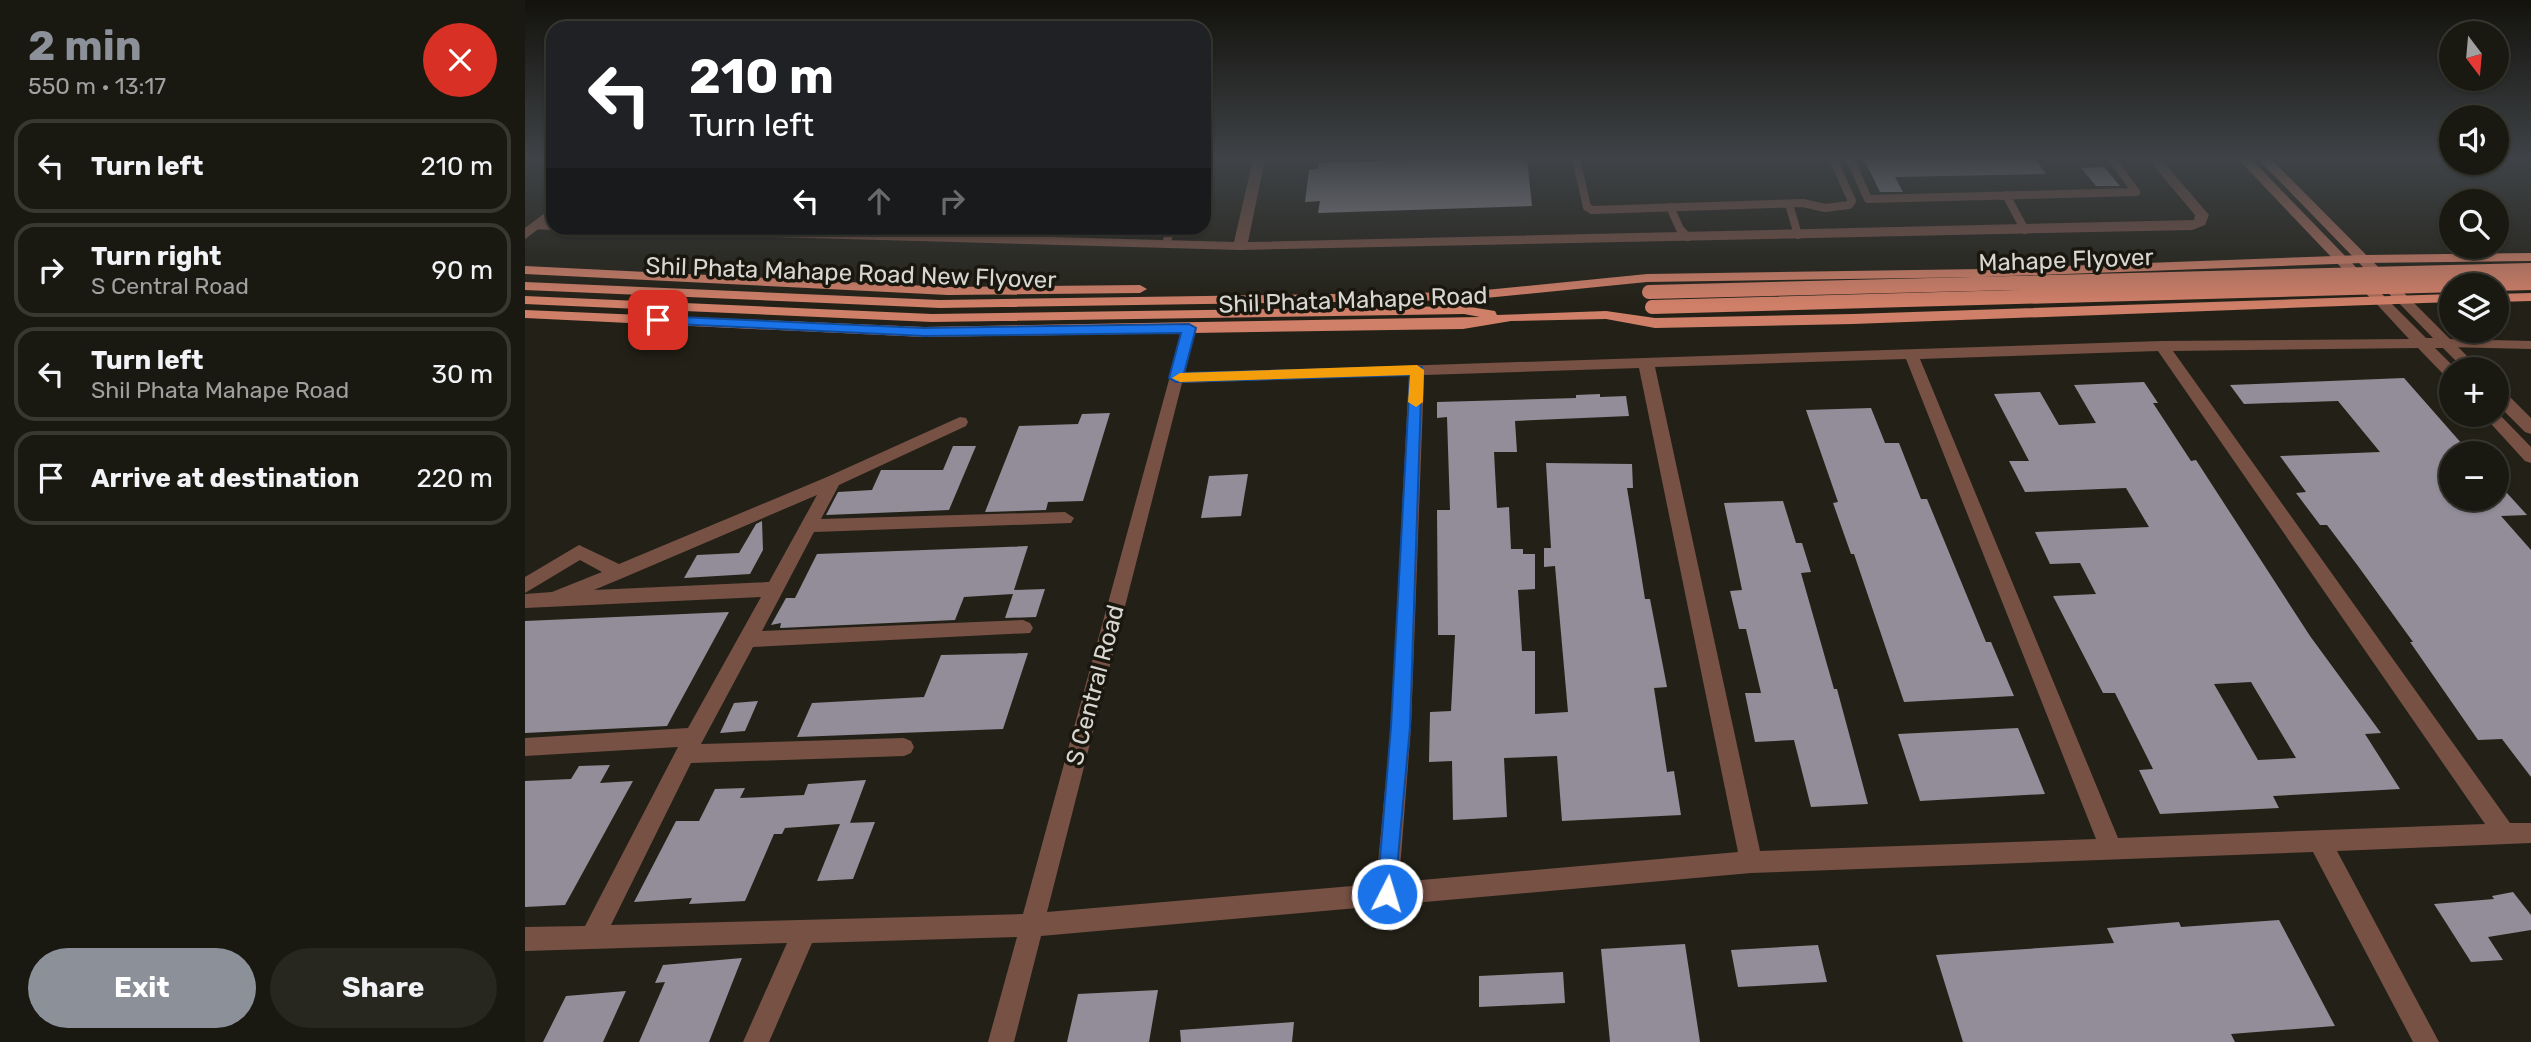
<!DOCTYPE html>
<html lang="en">
<head>
<meta charset="utf-8">
<style>
  body { margin:0; font-family:Rubik,sans-serif; background:#27261f; color:#f1f3f6; height:100vh; display:flex; flex-direction:column; font-size:26px; white-space:nowrap }
  * { box-sizing:border-box; margin:0 }
  p { font-size:23px; color:#9fa09f }
  .icon { flex:none; width:38px; height:38px; fill:none; stroke:currentColor; stroke-width:2; stroke-linecap:round; stroke-linejoin:round }
  .map { position:relative; flex:1; overflow:hidden }
  .panel { display:flex; flex-direction:column; background:#1a1911; width:525px }
  .panel>* { flex:none }
  .top-card { position:absolute; left:21px; top:21px; width:665px; height:214px; border-radius:21px; box-shadow:0 2px 5px #0004,0 0 0 2px #383831; background:#202124; color:#fff; overflow:hidden }
  .needle { width:46px; rotate:164deg }
  .buttons { position:absolute; left:1914px; top:21px; display:grid; gap:14px }
  .buttons a { display:grid; place-items:center; width:70px; height:70px; border-radius:50%; background:#1a1911; box-shadow:0 2px 5px #0004,0 0 0 2px #383831; font-size:35px }
  .pin { position:absolute; display:grid; place-items:center; width:60px; height:60px; color:#fff; margin:-30px; border-radius:14px; box-shadow:0 4px 10px #0006 }
  .me { position:absolute; width:77px; margin:-38px; rotate:5deg; stroke-linejoin:round; filter:drop-shadow(0 0 5px #0008) }
  .turn { display:flex; align-items:center; gap:24px; height:147px; padding:0 28px; font-size:32px }
  .turn .icon { width:91px; height:91px; stroke-width:2.5 }
  .turn b { display:block; font-size:49px; line-height:60px }
  .lanes { display:flex; align-items:center; height:66px; padding:0 28px; background:#0003; justify-content:center; gap:35px; direction:ltr }
  .lanes .off { opacity:.35 }
  .round { display:grid; place-items:center; flex:none; width:74px; height:74px; border-radius:37px; background:#27261f }
  .summary { display:flex; align-items:center; justify-content:space-between; height:119px; padding:0 28px }
  h1 { font-size:42px; font-weight:700; line-height:52px; color:#8c9099 }
  .button { display:flex; gap:14px; margin-top:auto; padding:14px 28px }
  .button a { flex:1; height:80px; border-radius:42px; background:#8c9099; color:#fff; font-size:28px; font-weight:700; line-height:80px; text-align:center }
  .button a+a { background:#27261f; color:#f1f3f6 }
  ul { padding:0; list-style:none }
  li { display:flex; align-items:center; gap:21px; height:94px; margin:0 14px 10px; padding:0 14px; border:4px solid #383831; border-radius:21px }
  li div { flex:1 }
  li b { display:block; font-size:26px }
  li em { font-style:normal }
  main { display:flex; flex:1; min-height:0 }
  .map>svg:first-child { display:block }
  .building { fill:#928d98; fill-rule:evenodd }
  .lines { fill:none; stroke-linecap:round; stroke-linejoin:round }
  .service { stroke:#785145; stroke-width:8 }
  .minor { fill:#785145; fill-rule:evenodd }
  .tertiary { fill:#785145; fill-rule:evenodd }
  .secondary { fill:#aa6b59; fill-rule:evenodd }
  .primary { fill:#d07f68; fill-rule:evenodd }
  .primary-bridge { stroke:#d07f68; stroke-width:14 }
  .route { fill:#1a73e8; stroke:#114b97; stroke-width:2 }
  .slow { fill:#f59e0b }
  .labels { text-anchor:middle; stroke-width:7; stroke-linejoin:round; paint-order:stroke }
  .street-label { font-size:24px; fill:#d7d6d0; stroke:#19170e }
</style>
</head>
<body>
<main>
<section class="panel">
<div class="summary"><div><h1>2 min</h1><p>550 m · 13:17</p></div><a class="round" style="background:#d93025;color:#fff"><svg class="icon" aria-label="close" viewBox="0 0 24 24"><path d="M6 6l12 12M18 6L6 18"/></svg></a></div>
<ul>
<li><svg class="icon" aria-label="left" viewBox="0 0 24 24"><path d="M17 20v-9H6M10 6l-5 5 5 5"/></svg><div><b>Turn left</b></div><em>210 m</em></li>
<li><svg class="icon" aria-label="right" viewBox="0 0 24 24"><path d="M7 20v-9h11M14 6l5 5-5 5"/></svg><div><b>Turn right</b><p>S Central Road</p></div><em>90 m</em></li>
<li><svg class="icon" aria-label="left" viewBox="0 0 24 24"><path d="M17 20v-9H6M10 6l-5 5 5 5"/></svg><div><b>Turn left</b><p>Shil Phata Mahape Road</p></div><em>30 m</em></li>
<li><svg class="icon" aria-label="arrive" viewBox="0 0 24 24"><path d="M6 21V4h12l-3 4 3 4H6"/></svg><div><b>Arrive at destination</b></div><em>220 m</em></li>
</ul>
<div class="button"><a>Exit</a><a>Share</a></div>
</section>
<div class="map">
<svg width="2006" height="1042" viewBox="0 0 2006 1042">
  <rect width="100%" height="100%" fill="#232117"/>
  <!-- building -->
  <path class="building" d="M912 159H1002L1007 206 793 213 795 201 780 202 784 170 793 169 794 163Z
    M1339 159H1510L1521 174 1370 177 1378 192H1355Z
    M1579 167 1595 186H1571L1556 168Z
    M1879 378 1945 453H1927V499H1972V482L2002 515 1976 516 2006 550V777L1977 739 1953 740 1885 642H1888L1833 566 1802 525H1795L1771 493 1781 492 1755 456 1855 452 1813 401 1719 404 1705 385Z
    M1619 382 1633 403H1628L1666 461 1671 460 1785 636 1856 733 1840 734 1875 789 1748 796 1754 808 1635 814 1614 770 1628 769 1590 693H1578L1528 596 1571 594 1555 563 1525 564 1510 532 1624 527 1601 488 1500 492 1484 461H1504L1469 394 1515 392 1534 425 1571 423 1549 385ZM1726 682 1771 758 1733 760 1689 684Z
    M1075 394V397L1101 396 1104 416 990 421 992 452H969L972 508 984 507 986 549H998V554H1010V589L993 590 997 651H1010V714L1043 712 1030 566 1019 567V548H1026L1021 463 1107 464 1108 488H1102L1110 536 1120 599H1125L1142 687 1129 688 1142 772 1149 771 1156 815 1037 821 1032 756 979 758 982 817 928 820 927 761 904 762 905 712 926 711 930 635H913L912 510H925L922 417 912 418V402L1051 398V395Z
    M1346 408 1360 443H1374L1396 499H1402L1461 642H1466L1489 696 1379 702 1329 554H1326L1308 503 1313 502 1281 410Z
    M585 413 558 501 523 502 521 510 460 512 494 426 553 424 557 414Z
    M428 446H451L424 510 301 515 313 492 347 490 356 470H418Z
    M723 474 716 516 676 518 684 476Z
    M1258 501 1271 543H1277L1286 572 1276 573 1309 689H1312L1343 804 1286 807 1269 740 1230 742 1220 693H1236L1221 629H1214L1205 591 1217 590 1199 503Z
    M237 521 238 550 225 574 159 578 172 555 214 553 231 524Z
    M503 546 489 590 520 589 511 617 480 618 488 594 439 597 430 620 255 628 256 623 246 625 261 598H270L292 554Z
    M204 612 142 726 0 733V621Z
    M503 653 478 729 272 737 287 703 399 697 416 655Z
    M233 701 220 731 195 733 209 703Z
    M1493 728 1520 794 1395 801 1373 734Z
    M85 765 75 783 108 781 40 905 0 907V781L46 779 54 766Z
    M341 780 325 823H320L350 822 328 879 292 881 315 824 260 828 257 834H249L220 901 164 904 167 898 109 902 151 821H174L190 789 220 788 215 798 279 795 283 784Z
    M1988 892 2006 915V930L1963 937 1978 960 1946 962 1909 904 1969 899 1967 896Z
    M1754 920 1810 1026 1706 1034 1710 1042H1438L1411 955 1589 943 1582 928 1654 922 1656 927Z
    M1160 944 1175 1042H1085L1076 949Z
    M1293 945 1302 982 1213 987 1206 950Z
    M217 958 184 1042H114L140 982 130 983 138 965Z
    M1038 972 1040 1003 954 1007V976Z
    M633 990 624 1042H542L553 994Z
    M101 991 78 1042H18L41 996Z
    M769 1022 767 1042H656L655 1030Z"/>
  <g class="lines">
    <!-- service -->
    <path class="service" d="M1051 159 1062 207 1067 210 1278 203 1300 208 1324 205 1327 201 1308 159
      M1325 159 1343 199 1611 192 1587 159
      M1481 195 1500 230
      M1264 204 1273 235
      M1145 207 1155 229 1163 237
      M641 244 646 228
      M1922 343 2006 345"/>
    <!-- minor -->
    <path class="minor" d="M728 159H740L723 242 1669 220 1670 215 1623 159H1636L1684 215 1680 225 1667 230 715 250 69 232 62 228H194L709 242Z
      M11 222H28V228H34L28 230 6 229 4 226Z
      M1854 295 1859 296 1901 338H1908L1870 299 1877 295 1882 296 1955 369H1939L1918 348H1910L1931 369H1927V379L1922 378 1893 348 1648 351 1985 823H2006V843L1812 851 1914 1042H1888L1788 852 1226 873 516 936 489 1042H463L492 937 287 943 244 1042H218L262 943 0 951V927L60 926 153 747 0 756V738L163 728 236 597 0 608V594L27 592 77 572 55 560 0 593V577L54 545 94 564 302 477 435 417 441 418 443 422 441 426 314 485 296 519 540 512 549 518 546 523 289 532 237 631 498 620 505 623 508 628 505 633 228 647 176 744 379 738 386 741 389 747 386 753 379 756 166 763 86 925 498 914 659 325H669L671 328 660 373 1637 341 1884 339 1847 299ZM1633 351 1960 824 1593 838 1395 359ZM1381 359 1571 839 1235 851 1130 367ZM1114 368 1213 852 874 882 886 727 899 375ZM884 375 866 727 851 884 522 912 657 383ZM292 495 244 582 69 590 100 577Z
      M1972 389 1978 390 2006 418V434L2000 432 1972 404Z
      M1972 412 2006 447V463L2000 461 1958 415H1972Z"/>
    <!-- tertiary -->
    <path class="tertiary" d="M28 207V218L0 239V228Z"/>
    <!-- secondary -->
    <path class="secondary" d="M1713 159H1726L1859 296V302H1849Z
      M1733 159H1746L1882 296V302H1872Z"/>
    <!-- primary -->
    <path class="primary" d="M2006 253V261L1838 263 1458 277 1122 282 940 300 415 308 0 290V282L415 300 940 292 1122 274 1458 269 1838 255Z
      M0 266 423 287 615 285 622 289 615 293 423 295 0 274Z
      M2006 293V301L1972 302V294Z
      M1927 294V302L1328 324 1130 328 1081 319 986 321 938 329 399 337 0 318V310L399 327 955 317 939 314 407 322 0 304V296L407 314 939 306 970 311 972 315 1081 311 1130 318 1328 314Z"/>
    <!-- primary-bridge -->
    <path class="primary-bridge" d="M1124 292 2006 270
      M1127 307 2006 283"/>
  </g>
  <!-- sky -->
  <linearGradient id="sky" x2="0" y2="1"><stop stop-color="#13120d"/><stop offset="0.52" stop-color="#3f4347"/><stop offset="1" stop-color="#3f4347" stop-opacity="0"/></linearGradient>
  <rect width="2006" height="305" fill="url(#sky)"/>
  <!-- route -->
  <path class="route" d="M133 316 399 328 664 324 671 328 659 373 897 367 885 727 869 901 862 904 855 901 852 894 866 727 885 375 651 382 644 378 656 333 399 336 128 323V317Z"/>
  <!-- slow -->
  <path class="slow" d="M892 365 899 370 898 402 891 407 883 402 885 375 655 382 647 378 655 373Z"/>
  <g class="labels">
    <!-- street labels -->
    <g class="street-label">
      <text transform="translate(1541 260) rotate(-2)" y="8">Mahape Flyover</text>
      <text transform="translate(326 273) rotate(2)" y="8">Shil Phata Mahape Road New Flyover</text>
      <text transform="translate(828 300) rotate(-2)" y="8">Shil Phata Mahape Road</text>
      <text transform="translate(570 685) rotate(-75)" y="8">S Central Road</text>
    </g>
  </g>
</svg>
<div class="buttons">
<a><svg class="needle" viewBox="-14 -14 28 28"><path d="M0-13l5 13h-10z" fill="#e53935"/><path d="M0 13l5-13h-10z" fill="#9fa09f"/></svg></a>
<a><svg class="icon" aria-label="sound" viewBox="0 0 24 24"><path d="M4 9h4l5-4v14l-5-4H4zM17 9q2 3 0 6"/></svg></a>
<a><svg class="icon" aria-label="search" viewBox="0 0 24 24"><circle cx="10" cy="10" r="6"/><path d="M15 15l6 6"/></svg></a>
<a><svg class="icon" aria-label="layers" viewBox="0 0 24 24"><path d="M12 4l9 5-9 5-9-5zM3 14l9 5 9-5"/></svg></a>
<a>+</a>
<a>−</a>
</div>
<div class="pin" style="left:133px;top:320px;background:#d93025"><svg class="icon" aria-label="arrive" viewBox="0 0 24 24"><path d="M6 21V4h12l-3 4 3 4H6"/></svg></div>
<svg class="me" style="left:862px;top:894px" viewBox="-20 -20 40 40"><circle r="17" fill="#1a73e8" stroke="#fff" stroke-width="3"/><path d="M0-11L8 9 0 5-8 9z" fill="#fff"/></svg>
<div class="top-card">
<div class="turn"><svg class="icon" aria-label="left" viewBox="0 0 24 24"><path d="M17 20v-9H6M10 6l-5 5 5 5"/></svg><div><b>210 m</b>Turn left</div></div>
<div class="lanes"><svg class="icon" aria-label="left" viewBox="0 0 24 24"><path d="M17 20v-9H6M10 6l-5 5 5 5"/></svg><svg class="icon off" aria-label="ahead" viewBox="0 0 24 24"><path d="M12 20V5M6 11l6-6 6 6"/></svg><svg class="icon off" aria-label="right" viewBox="0 0 24 24"><path d="M7 20v-9h11M14 6l5 5-5 5"/></svg></div>
</div>
</div>
</main>
</body>
</html>
